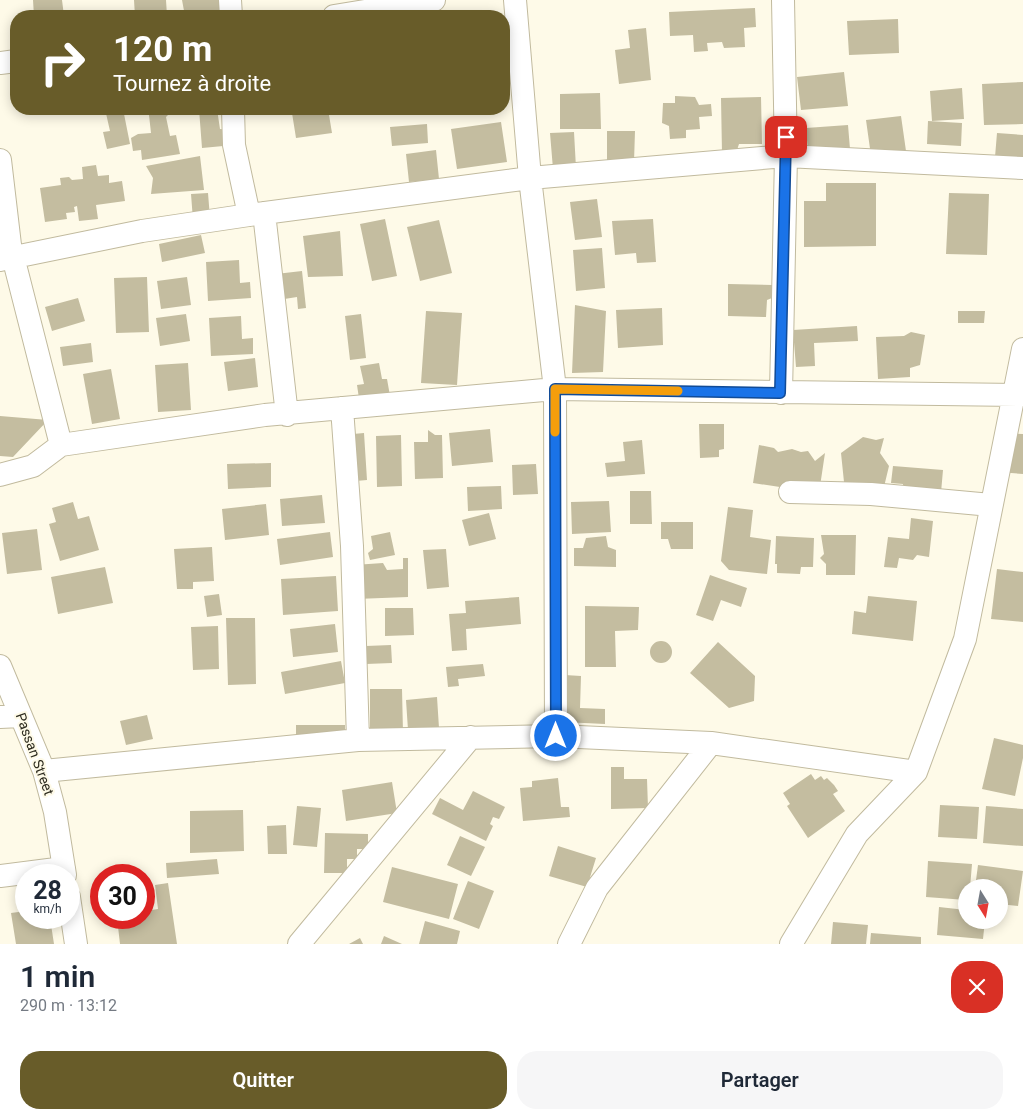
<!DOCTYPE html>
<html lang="fr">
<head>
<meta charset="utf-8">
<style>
  body { margin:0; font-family:Roboto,sans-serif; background:#f6f6f7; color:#1f2937; height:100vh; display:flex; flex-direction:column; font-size:19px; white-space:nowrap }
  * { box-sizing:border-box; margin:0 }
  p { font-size:16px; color:#747a83 }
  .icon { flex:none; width:28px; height:28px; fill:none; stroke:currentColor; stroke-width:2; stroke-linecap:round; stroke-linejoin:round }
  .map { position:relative; height:944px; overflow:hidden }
  .panel { display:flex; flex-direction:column; background:#fff; flex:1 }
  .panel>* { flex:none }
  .guide { position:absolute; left:10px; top:10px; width:500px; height:105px; border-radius:20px; box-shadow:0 2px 12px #0003; background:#685c29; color:#fff; overflow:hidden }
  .needle { width:32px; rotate:169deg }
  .buttons { position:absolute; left:958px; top:879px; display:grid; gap:10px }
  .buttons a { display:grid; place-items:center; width:50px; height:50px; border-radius:50%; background:#fff; box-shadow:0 2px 12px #0003; font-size:25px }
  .speed { position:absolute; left:15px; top:864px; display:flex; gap:10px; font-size:25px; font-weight:700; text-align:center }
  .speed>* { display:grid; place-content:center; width:65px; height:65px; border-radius:50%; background:#fff; box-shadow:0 2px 12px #0003; line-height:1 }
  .speed small { font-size:12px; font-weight:400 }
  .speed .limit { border:8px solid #d22; background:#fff; color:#111 }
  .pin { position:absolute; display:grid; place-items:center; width:42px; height:42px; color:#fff; margin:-21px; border-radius:10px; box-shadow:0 2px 8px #0006 }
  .me { position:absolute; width:55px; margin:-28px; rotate:0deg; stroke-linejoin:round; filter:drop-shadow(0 0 4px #0008) }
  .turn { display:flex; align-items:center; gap:18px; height:105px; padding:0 20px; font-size:22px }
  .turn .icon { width:65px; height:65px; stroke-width:2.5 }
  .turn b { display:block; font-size:35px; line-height:42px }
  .round { display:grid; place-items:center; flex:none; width:52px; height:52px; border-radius:20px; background:#f6f6f7 }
  .head { display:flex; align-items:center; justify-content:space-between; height:85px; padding:0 20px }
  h1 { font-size:30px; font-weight:600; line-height:38px }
  .primary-button { display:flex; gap:10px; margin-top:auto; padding:10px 20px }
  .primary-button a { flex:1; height:58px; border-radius:20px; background:#685c29; color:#fff; font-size:20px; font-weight:600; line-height:58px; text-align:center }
  .primary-button a+a { background:#f6f6f7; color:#1f2937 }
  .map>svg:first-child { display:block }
  .building { fill:#c4bda0 }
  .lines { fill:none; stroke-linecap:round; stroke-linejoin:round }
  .minor-casing { stroke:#c1ba9e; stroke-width:24 }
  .minor { stroke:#fff; stroke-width:22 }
  .route-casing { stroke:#114b97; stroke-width:12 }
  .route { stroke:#1a73e8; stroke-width:9 }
  .slow { stroke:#f59e0b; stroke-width:9 }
  .labels { text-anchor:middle; stroke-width:4; stroke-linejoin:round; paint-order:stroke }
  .street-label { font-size:14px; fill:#2d2b1f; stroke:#fefae8 }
</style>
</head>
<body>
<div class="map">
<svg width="1023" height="944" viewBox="0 0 1023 944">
  <rect width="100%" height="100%" fill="#fefae8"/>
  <!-- building -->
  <path class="building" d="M33 0H62L64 16H34Z
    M134 0H166L167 16H135Z
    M182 0H219L221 11 185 16Z
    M755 8 756 27 744 28 745 47 724 48 722 42 707 43 708 51 694 52 693 35 670 36 669 12Z
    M898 19 899 53 849 55 847 21Z
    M646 28 651 80 619 84 615 50 630 48 628 30Z
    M844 72 848 106 801 110 797 77Z
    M1023 82V124L984 125 982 84Z
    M962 88 964 119 932 121 930 91Z
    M600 93 601 129H560V94Z
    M675 96 695 97 699 105 711 104 712 116 699 117 700 129 686 130V138L670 139 669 126 662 123 663 103H675Z
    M761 97 762 144H739L736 153H722L721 98Z
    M105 109H123L130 144 107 149 103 132 110 131Z
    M176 109H190V111L176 113Z
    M199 109H217L220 129 230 130 234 145 202 148Z
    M317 109H328L332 133 296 138 292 113Z
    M170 113 166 117 170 136 176 135 180 154 142 160 141 150 133 151 131 138 138 134 151 133 149 115Z
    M901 116 907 158 872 163 866 120Z
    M928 121 962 123 961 146 927 144Z
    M501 122 507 162 457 169 451 129Z
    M427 124 428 143 392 146 390 127Z
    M848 125 850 149 808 152 806 128Z
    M607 131H635L634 162H607Z
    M574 132 576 168 553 169 550 133Z
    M997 133 1023 135V159L995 157Z
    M436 150 439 179 409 182 406 154Z
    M200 156 204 190 151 194 153 178 146 166Z
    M96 165 98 176 109 175V183L122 181 125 201 96 205 98 219 79 221 77 206 74 207 75 212 66 213 67 219 45 222 40 188 61 185 60 178 69 177 72 180 83 179 82 167Z
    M826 183H876V246L804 247V201H826Z
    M208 193 210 218 193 220 191 194Z
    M949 193 989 194 987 255 946 254Z
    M597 199 602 237 575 240 570 202Z
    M385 219 397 276 372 281 360 224Z
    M653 219 656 262 637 263 636 253 615 255 612 221Z
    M439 220 452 273 420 281 407 227Z
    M340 231 343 276 308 277 303 236Z
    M201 235 205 253 162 262 159 244Z
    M602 248 605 288 576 291 573 250Z
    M239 260 240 283 250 282 251 298 208 301 206 262Z
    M302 271 306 308 298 309 297 297 278 300 276 274Z
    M147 277 149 332 116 333 114 278Z
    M187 277 191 305 161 309 157 281Z
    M728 284 772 285V298L767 300 766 317 728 316Z
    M78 298 85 321 52 331 45 307Z
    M575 305 606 311 603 372 572 373Z
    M662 308 663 345 618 348 616 310Z
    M426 311 462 313 457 385 421 383Z
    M958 311H985L984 323H958Z
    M186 314 190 341 160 346 156 318Z
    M361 314 366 358 350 360 345 316Z
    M241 316 242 339 253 338V354L211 356 209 318Z
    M857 326 858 341 814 343 815 366 796 367 793 330Z
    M911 332 925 335 920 365 910 368V377L878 379 876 337 904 336Z
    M91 343 93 362 63 366 60 347Z
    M255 358 258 387 228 391 224 362Z
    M188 363 191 410 158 412 155 365Z
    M379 363 382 379H387L392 407 361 412 357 385 364 384 360 366Z
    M111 369 120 419 92 424 83 374Z
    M0 416 48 420 13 457 0 456Z
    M699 424H724V449L719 450V457L700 458Z
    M490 429 493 462 452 466 449 433Z
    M428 430 435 435H442L443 478 415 479 414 442H428Z
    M364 433 367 480 356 481 353 434Z
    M1000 433 1023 434V474L997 472Z
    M401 435 402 486 377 487 376 436Z
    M863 437 876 440 884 438 880 453 889 466 883 491 844 482 841 453Z
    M642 440 645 474 607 477 605 463 625 461 623 442Z
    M759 445 774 448 778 452 792 449 801 452 808 451 815 461 825 453 819 493 753 483Z
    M271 463V487L228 489 227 464Z
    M536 464 538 494 513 495 512 465Z
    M893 466 943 470 940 504 902 501 903 484 891 483Z
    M501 486 502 509 468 511 467 487Z
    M630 491H651L652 524H630Z
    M322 495 325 523 282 526 280 499Z
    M609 501 611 532 572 534 571 502Z
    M73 502 78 519 89 516 99 550 60 561 49 524 56 522 52 508Z
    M266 504 269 535 225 540 222 509Z
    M728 507 753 510 750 537 771 540 767 574 729 570 721 561Z
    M489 513 496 539 469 546 462 520Z
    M911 518 933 521 929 557 917 555 913 560 899 558 897 568 884 567 888 537 909 539Z
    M661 522H693V549H671L668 539H661Z
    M37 529 42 570 7 574 2 533Z
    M330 532 333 557 280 565 277 539Z
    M390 532 395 555 370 560 368 553 373 549 371 536Z
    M821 535H856L855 575H826V564L820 558 824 554Z
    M606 536 608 547 616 550V567L574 566V548H583L586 538Z
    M776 536 814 538 813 567H801L800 574 777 573V564H775Z
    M212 547 214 581 193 582V589H177L174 549Z
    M446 549 449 587 427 589 423 550Z
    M403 558H408V597L356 599 354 565 383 563 387 570 403 569Z
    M105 567 113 603 58 614 51 577Z
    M997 569 1023 572V622L991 619Z
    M710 575 747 588 741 607 721 600 713 621 696 615Z
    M336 576 338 611 283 615 281 579Z
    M219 594 222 615 207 617 204 596Z
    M868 596 917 601 913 641 852 634 854 611 866 613Z
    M519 597 521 624 466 629 467 650 452 651 449 614 466 613 465 601Z
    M585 606 639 607 638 630 615 631 616 667H585Z
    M385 608H413L414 635 385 636Z
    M226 618H255L256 684 228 685Z
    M335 624 338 652 293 657 290 629Z
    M218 626 219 669 193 670 191 627Z
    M650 652a11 11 0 1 1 22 0a11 11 0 1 1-22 0Z
    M718 642 755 676 754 701 729 708 690 673Z
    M391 645 392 663 366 664V646Z
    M341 661 345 683 285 694 281 672Z
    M483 664 485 676 458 679 459 686 448 687 446 667Z
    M565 675 581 676 580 708 605 709V724L563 722Z
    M370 689H402L403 733 370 734Z
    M437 697 439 728 408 730 406 700Z
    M147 715 153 739 126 745 120 721Z
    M296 725H345V747L296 748Z
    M994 738 1023 745V758L1015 796 982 789Z
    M611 767H624V779H647L648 808 611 809Z
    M811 774 815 780 821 776 824 780 827 778 834 785 838 791 833 794 845 811 808 838 787 806 790 804 783 793Z
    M558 778 561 807H569L570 817 523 821 520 788 532 787V781Z
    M392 782 397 813 346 821 342 790Z
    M473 791 505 807 499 819 493 817 490 824 493 826 486 841 432 814 440 798 463 810Z
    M940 805 979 807 977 839 938 837Z
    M297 806 321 808 317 847 293 845Z
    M986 806 1023 809V846L983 843Z
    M243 810 244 851 190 853V811Z
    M286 825 287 854H268L267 826Z
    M325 833 368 834V849H357V859H347V873H324Z
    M460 836 485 847 471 876 447 865Z
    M558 846 596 858 587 887 549 876Z
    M217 859 219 874 167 878 166 863Z
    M928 861 972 864 970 888H966V900L926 897Z
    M978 865 1023 871 1018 906 999 904V888H975Z
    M392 867 458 884 449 919 383 902Z
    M468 881 494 891 479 929 453 919Z
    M168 883 177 944H120L117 918H144V892L150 891 152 910 158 909 155 885Z
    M939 907 966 910V920H985L983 939 937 935Z
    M26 911V918H50L54 944H16L11 913Z
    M425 921 460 931 457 944H419Z
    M833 922 868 925 866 944H831Z
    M871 933 921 937V944H870Z
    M384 936 402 944H381Z
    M360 938 363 944H349Z"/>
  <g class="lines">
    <!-- minor casing -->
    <g class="minor-casing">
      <path id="minor" d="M230 0 231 16
        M515 0 530 178 555 389 556 736
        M334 16 434 0
        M0 63 16 61
        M233 109 234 145 249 215
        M0 160 10 245 61 445
        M264 213 287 415
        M0 260 142 231 249 215 530 178 786 156 1023 168
        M781 393 786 156 783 0
        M342 408 352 546 358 740
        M0 475 33 466 61 445 265 415 555 389 1023 395
        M790 492 871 494 991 505
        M0 666 44 771 55 812 65 875
        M0 717 21 716
        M44 771 358 740 556 736 711 743 916 772
        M0 876 64 868
        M69 897 76 944
        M299 944 471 737
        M569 944 597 888 711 743
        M791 944 857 834 916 772 965 639 1023 349"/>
    </g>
    <!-- minor -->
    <use href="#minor" class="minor"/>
  </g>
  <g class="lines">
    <!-- route casing -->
    <g class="route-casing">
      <path id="route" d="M556 736 555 389 780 393 786 137"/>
    </g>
    <!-- route -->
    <use href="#route" class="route"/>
    <!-- slow -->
    <path class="slow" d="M555 432V389L678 391"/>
  </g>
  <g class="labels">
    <!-- street labels -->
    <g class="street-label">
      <text transform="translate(35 754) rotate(70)" y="5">Passan Street</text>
    </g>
  </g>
</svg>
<div class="buttons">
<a><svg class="needle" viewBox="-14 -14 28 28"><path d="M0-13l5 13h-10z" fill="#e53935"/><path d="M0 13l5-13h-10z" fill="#747a83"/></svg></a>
</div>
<div class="speed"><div>28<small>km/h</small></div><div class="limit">30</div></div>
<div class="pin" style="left:786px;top:137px;background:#d93025"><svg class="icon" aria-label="arrive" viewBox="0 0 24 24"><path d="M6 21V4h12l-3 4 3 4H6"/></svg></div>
<svg class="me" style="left:556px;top:736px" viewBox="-20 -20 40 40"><circle r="17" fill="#1a73e8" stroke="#fff" stroke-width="3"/><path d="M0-11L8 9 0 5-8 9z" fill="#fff"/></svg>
<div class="guide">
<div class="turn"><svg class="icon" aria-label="right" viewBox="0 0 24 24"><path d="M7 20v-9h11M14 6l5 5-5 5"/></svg><div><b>120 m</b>Tournez à droite</div></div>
</div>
</div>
<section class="panel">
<div class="head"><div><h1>1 min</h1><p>290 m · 13:12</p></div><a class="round" style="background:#d93025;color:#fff"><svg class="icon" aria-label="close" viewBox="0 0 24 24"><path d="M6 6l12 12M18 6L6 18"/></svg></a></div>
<div class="primary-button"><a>Quitter</a><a>Partager</a></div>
</section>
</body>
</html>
